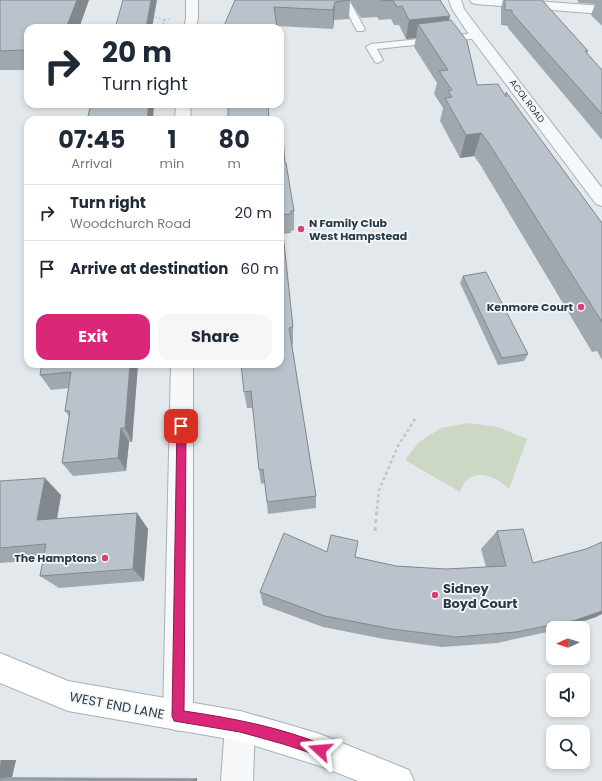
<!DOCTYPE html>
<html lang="en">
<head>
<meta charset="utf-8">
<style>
  body { margin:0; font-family:Poppins,sans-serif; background:#f6f6f7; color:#1f2937; height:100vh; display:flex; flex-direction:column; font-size:15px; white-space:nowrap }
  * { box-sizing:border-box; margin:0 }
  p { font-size:13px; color:#747a83 }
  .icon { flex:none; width:22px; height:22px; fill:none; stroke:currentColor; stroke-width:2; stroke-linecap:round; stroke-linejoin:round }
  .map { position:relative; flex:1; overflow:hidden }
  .drawer { position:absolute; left:24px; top:116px; width:260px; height:252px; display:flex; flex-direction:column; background:#fff; border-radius:12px; box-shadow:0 2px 6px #0003 }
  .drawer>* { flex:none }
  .top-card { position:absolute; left:24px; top:24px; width:260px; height:84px; border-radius:12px; box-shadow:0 2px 6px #0003; background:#fff; color:#1f2937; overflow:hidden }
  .needle { width:26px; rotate:266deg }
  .fabs { position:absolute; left:546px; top:621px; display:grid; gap:8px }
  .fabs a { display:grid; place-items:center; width:44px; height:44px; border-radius:8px; background:#fff; box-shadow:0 2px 6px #0003; font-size:20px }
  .pin { position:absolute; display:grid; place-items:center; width:34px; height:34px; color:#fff; margin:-17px; border-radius:8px; box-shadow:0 2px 6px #0006 }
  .me { position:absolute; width:44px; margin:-22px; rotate:289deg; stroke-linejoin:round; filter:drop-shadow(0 0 3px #0008) }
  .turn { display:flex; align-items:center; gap:14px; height:84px; padding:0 12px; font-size:18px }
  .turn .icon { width:52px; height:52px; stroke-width:2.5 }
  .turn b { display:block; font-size:28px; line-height:34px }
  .eta { display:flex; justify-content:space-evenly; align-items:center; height:68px; text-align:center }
  .eta b { font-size:24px; font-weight:700; line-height:28px }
  .button { display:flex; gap:8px; margin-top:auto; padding:8px 12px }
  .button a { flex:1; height:46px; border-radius:12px; background:#db2777; color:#fff; font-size:16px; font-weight:700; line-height:46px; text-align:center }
  .button a+a { background:#f6f6f7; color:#1f2937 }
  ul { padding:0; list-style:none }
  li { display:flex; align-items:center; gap:12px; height:56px; padding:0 12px; border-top:1px solid #e0e1e3 }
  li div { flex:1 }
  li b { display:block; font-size:15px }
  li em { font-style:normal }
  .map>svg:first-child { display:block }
  .green { fill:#ccd7c4 }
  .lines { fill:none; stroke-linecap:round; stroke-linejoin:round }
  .service-casing { stroke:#a7b0b7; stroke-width:2 }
  .minor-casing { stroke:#a7b0b7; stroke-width:2 }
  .tertiary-casing { stroke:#a7b0b7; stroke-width:2 }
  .secondary-casing { stroke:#a7b0b7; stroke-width:2 }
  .path-far2 { stroke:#c1c6cb; stroke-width:1.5; stroke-dasharray:2 2; stroke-linecap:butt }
  .path-far1 { stroke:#c1c6cb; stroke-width:2.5; stroke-dasharray:3 3; stroke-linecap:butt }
  .path { stroke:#c1c6cb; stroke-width:3; stroke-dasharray:4 4; stroke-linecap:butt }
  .service { fill:#f7f8fa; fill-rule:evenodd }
  .minor { fill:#f7f8fa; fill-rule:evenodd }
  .tertiary { fill:#f7f8fa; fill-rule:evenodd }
  .secondary { fill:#fff; fill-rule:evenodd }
  .wall { fill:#a0a8af }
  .shaded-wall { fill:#82888e }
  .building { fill:#bac3cb; stroke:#82888e }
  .route { fill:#db2777; stroke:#8e194d }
  .poi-dot { fill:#d94171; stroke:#f4f7f9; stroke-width:1.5 }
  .labels { text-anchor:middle; stroke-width:3.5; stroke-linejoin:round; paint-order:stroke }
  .far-street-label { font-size:9px; fill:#293946; stroke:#f4f7f9 }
  .poi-label { font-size:11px; font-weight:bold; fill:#293946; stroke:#f4f7f9; text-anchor:end }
  .near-poi-label { font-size:13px; font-weight:bold; fill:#293946; stroke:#f4f7f9; text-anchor:start }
  .near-street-label { font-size:13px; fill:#293946; stroke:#f4f7f9 }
</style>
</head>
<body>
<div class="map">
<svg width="602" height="781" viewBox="0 0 602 781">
  <rect width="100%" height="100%" fill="#e3e8ec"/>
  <!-- green -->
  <path class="green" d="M469 423 498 427 527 439 509 489C494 474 468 466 460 492L405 460 419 442 441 428Z"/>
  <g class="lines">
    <!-- service casing -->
    <g class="service-casing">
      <path id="service" d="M341 0H349L365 29 363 31H357Z
        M477 33 480 34 482 36 480 38 377 49 383 60 378 63 375 62 366 47 371 44Z"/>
    </g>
    <!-- minor casing -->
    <g class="minor-casing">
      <path id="minor" d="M186 0H198V18L196 28H184L186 18Z
        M449 0H461L464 9 482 33 602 188V206L596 204 472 39 452 9Z
        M176 104H190L191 120H175Z
        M171 364H193V716L189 727 178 731 167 727 163 716Z
        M240 711 251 715 255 726 253 781H221L225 726 229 715Z"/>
    </g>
    <!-- tertiary casing -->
    <g class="tertiary-casing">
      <path id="tertiary" d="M470 0H522L602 6V14L476 4 472 3Z"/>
    </g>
    <!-- secondary casing -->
    <g class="secondary-casing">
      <path id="secondary" d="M0 653 68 681 240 711 283 723 320 734 409 770 414 781H358L320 766 240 741 68 711 0 683Z"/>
    </g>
    <!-- path-far2 -->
    <path class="path-far2" d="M155 17 164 20
      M163 28 164 20 171 19"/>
    <!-- path-far1 -->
    <path class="path-far1" d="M377 509 379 490 398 446 415 419"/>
    <!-- path -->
    <path class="path" d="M375 531 377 508"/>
    <!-- service -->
    <use href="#service" class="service"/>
    <!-- minor -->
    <use href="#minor" class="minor"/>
    <!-- tertiary -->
    <use href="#tertiary" class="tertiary"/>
    <!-- secondary -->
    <use href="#secondary" class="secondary"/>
  </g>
  <!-- wall -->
  <path class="wall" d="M0 0H89L79 28H28V70H0Z
    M235 0H440L477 85 505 95 506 92 602 223V360L597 351 592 352 481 166 474 156 460 158 440 121 443 108 434 94 437 83 414 47 416 38 406 39 399 25H394L391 19 379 20 377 17 361 18 350 1 349 19 334 20 333 29 277 26Z
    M503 0H542L588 51 587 54 602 70V140L508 28V26L501 25V8Z
    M577 0H602V26L591 15 595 4 579 3Z
    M280 137 294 211V230L291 231V233L283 234 293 327V345H292L316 496V508L268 514 265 483 261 484 259 470 253 408H247L244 392Z
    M463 276 528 354 524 361 498 365 460 283Z
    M39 364H138L132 442H129L126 471 73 476 62 463 69 416 65 411 69 388 51 390 40 375 41 368Z
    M0 481 61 495 57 519 137 513 148 529 144 581 59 588 40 576 43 560 0 563Z
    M497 531 533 563 586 549 596 617 562 628H553V631H552L497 643 442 647 384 639 323 627 263 605 260 592 327 552 355 557 396 566 445 569 486 567 481 549Z
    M0 760H16L12 777 197 778V781H0Z"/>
  <!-- shaded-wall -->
  <path class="shaded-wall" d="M77 0H89L79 28H66Z
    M151 0H157L152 28H146Z
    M335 2 334 20 333 29V10Z
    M450 16 446 35 418 24 416 38 406 39 409 20Z
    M28 46V57L25 50Z
    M149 104H154L153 120H147Z
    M481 133 474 156 460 158 466 135Z
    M130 364H138L132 442 125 428Z
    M121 428 129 442 126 471 118 458Z
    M45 478 61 495 54 535 37 520Z
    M137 513 148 529 144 581 133 569Z
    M602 611V614L596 617 562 628H559L576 620Z
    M1 760H16L12 777 0 778V767Z
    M197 778V781H191V780Z"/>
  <!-- building -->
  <path class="building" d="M0 0H77L66 28H28V46L25 50 0 51Z
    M123 0H151L146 28H115Z
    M235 0H350L335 2 333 10 274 7 277 28H223Z
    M380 0H440L450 16 409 20 402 6 397 7 393 0 381 1Z
    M505 0H542L588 51H585L602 70V114L512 13V10H505Z
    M451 20 467 41 477 85 498 84 506 97V92L602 223V322L488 142 481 133 466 135 445 98 452 97 448 91 452 90 439 71 448 70 418 24Z
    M91 104H149L147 120H87Z
    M228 104H268L269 120H228Z
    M280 137H283L285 163H286L294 211H291V214L281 215 293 327 289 328 316 496 267 502 263 469 259 470 251 391 244 392 241 364H280Z
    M486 272 528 354 502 358 463 276Z
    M42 364H130L125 428H121L118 458 62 463 70 411H65L71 372 40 375Z
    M45 478 37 520 137 513 133 569 40 576 46 544 0 548V481Z
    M523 529 533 563 586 549 602 542V611L576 620 516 632 456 637 392 629 325 616 260 592 284 533 327 552 331 535 358 541 355 557 396 566 445 569 506 566 497 531Z
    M0 779 191 780V781H0Z"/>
  <!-- route -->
  <path class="route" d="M181 422 185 423 186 426 184 711C232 718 279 727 324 745L326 750 324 754 320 756 283 744 240 732 174 721 172 716 177 426 178 423Z"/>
  <!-- markers -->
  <g class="poi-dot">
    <circle cx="301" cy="229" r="4"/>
    <circle cx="581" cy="307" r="4"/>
    <circle cx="105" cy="558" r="4"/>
    <circle cx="435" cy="595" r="4"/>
  </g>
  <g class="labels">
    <!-- far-street labels -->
    <g class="far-street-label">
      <text transform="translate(527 101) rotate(53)" y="3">ACOL ROAD</text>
    </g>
    <!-- poi labels -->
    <g class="poi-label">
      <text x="309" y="227" text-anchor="start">N Family Club<tspan x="309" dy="13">West Hampstead</tspan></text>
      <text x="573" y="311">Kenmore Court</text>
      <text x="97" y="562">The Hamptons</text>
    </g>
    <!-- near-poi labels -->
    <g class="near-poi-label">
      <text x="443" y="593">Sidney<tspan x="443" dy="15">Boyd Court</tspan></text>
    </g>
    <!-- near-street labels -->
    <g class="near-street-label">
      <text transform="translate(117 705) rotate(11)" y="5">WEST END LANE</text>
    </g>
  </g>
</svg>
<div class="fabs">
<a><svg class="needle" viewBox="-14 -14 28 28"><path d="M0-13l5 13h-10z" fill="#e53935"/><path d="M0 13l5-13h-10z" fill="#747a83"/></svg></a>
<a><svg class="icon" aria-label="sound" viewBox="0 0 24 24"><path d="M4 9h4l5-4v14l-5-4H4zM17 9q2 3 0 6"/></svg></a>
<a><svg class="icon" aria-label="search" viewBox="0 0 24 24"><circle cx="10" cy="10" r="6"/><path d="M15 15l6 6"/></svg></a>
</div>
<div class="pin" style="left:181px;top:426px;background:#d93025"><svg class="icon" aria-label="arrive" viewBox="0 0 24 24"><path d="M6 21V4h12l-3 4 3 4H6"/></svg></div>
<svg class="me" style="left:320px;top:750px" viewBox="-20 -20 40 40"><path d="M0-17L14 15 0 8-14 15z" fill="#db2777" stroke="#fff" stroke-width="4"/></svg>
<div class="top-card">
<div class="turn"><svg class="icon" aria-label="right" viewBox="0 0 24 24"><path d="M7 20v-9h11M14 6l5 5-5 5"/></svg><div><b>20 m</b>Turn right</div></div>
</div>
<section class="drawer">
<div class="eta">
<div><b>07:45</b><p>Arrival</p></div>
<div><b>1</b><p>min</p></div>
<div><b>80</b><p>m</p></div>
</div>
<ul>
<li><svg class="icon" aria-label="right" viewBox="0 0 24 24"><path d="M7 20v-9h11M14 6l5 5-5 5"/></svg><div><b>Turn right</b><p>Woodchurch Road</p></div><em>20 m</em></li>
<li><svg class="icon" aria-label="arrive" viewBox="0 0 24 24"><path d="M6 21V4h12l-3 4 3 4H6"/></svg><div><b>Arrive at destination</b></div><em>60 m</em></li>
</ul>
<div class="button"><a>Exit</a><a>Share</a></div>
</section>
</div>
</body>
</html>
